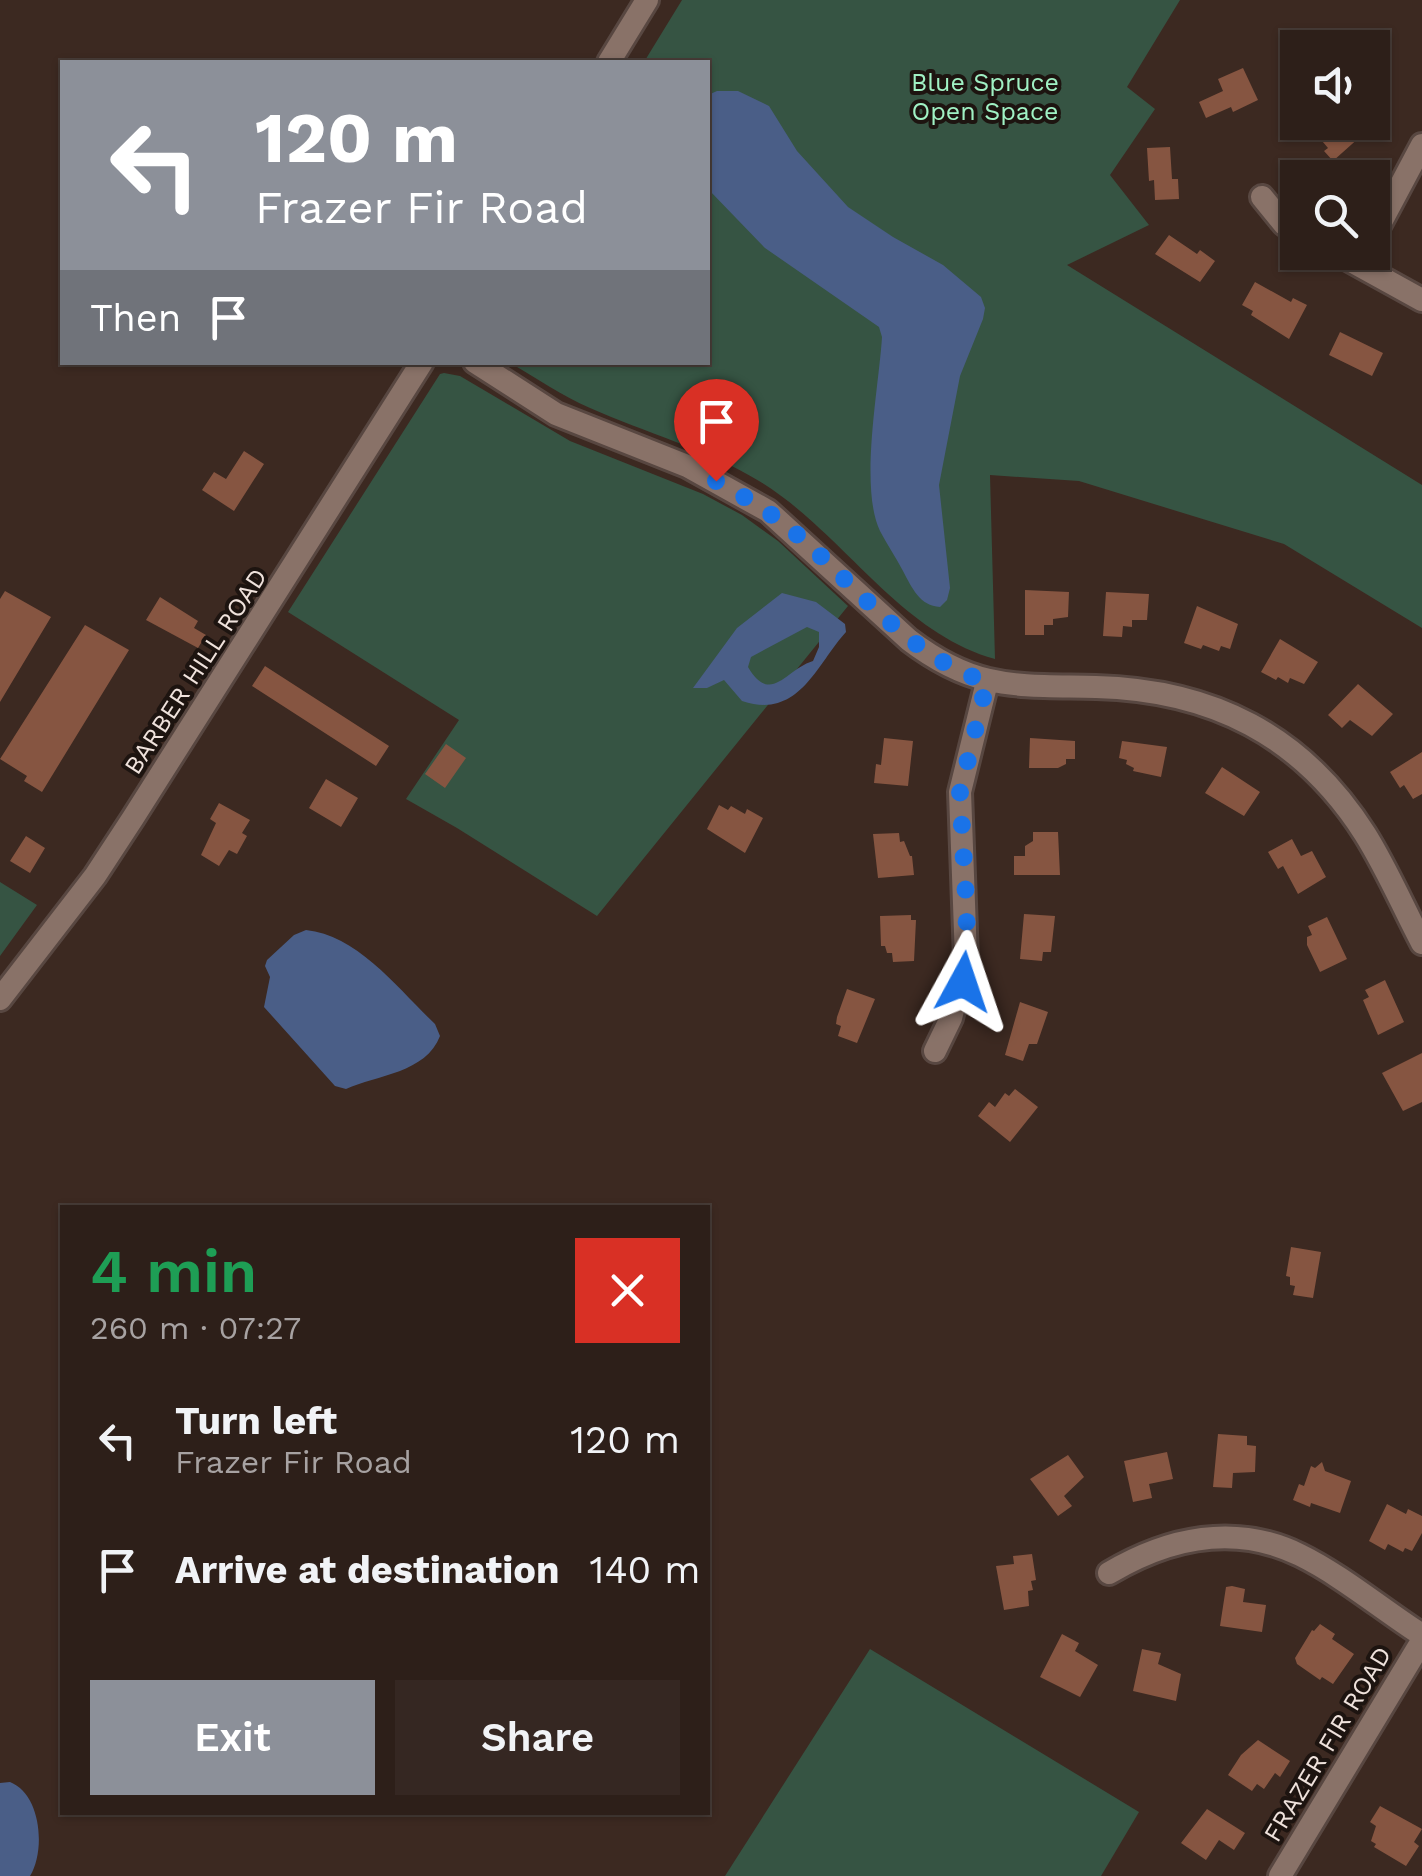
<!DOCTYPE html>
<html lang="en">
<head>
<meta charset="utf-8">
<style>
  body { margin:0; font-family:"Work Sans",sans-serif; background:#352722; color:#f1f3f6; height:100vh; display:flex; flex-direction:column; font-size:38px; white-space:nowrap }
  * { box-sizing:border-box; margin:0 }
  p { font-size:32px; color:#a7a2a2 }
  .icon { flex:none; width:55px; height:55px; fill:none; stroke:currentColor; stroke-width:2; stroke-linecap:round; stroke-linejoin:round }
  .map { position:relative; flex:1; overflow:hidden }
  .sheet { position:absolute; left:60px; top:1205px; width:650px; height:610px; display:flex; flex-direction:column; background:#2d1f19; border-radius:0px; box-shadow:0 2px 8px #0004,0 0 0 2px #483d38 }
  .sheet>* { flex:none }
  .banner { position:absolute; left:60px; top:60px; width:650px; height:305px; border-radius:0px; box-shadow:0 2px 8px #0004,0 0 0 2px #483d38; background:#8c9099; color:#fff; overflow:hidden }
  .tools { position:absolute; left:1280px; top:30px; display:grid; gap:20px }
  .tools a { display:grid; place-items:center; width:110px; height:110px; border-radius:0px; background:#2d1f19; box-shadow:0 2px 8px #0004,0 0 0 2px #483d38; font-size:50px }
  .pin { position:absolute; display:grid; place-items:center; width:85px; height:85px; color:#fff; margin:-102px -42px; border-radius:50% 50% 50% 0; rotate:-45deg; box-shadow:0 0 10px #0007 }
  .pin .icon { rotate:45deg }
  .me { position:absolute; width:110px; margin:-55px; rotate:5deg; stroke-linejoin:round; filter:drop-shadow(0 0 8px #0008) }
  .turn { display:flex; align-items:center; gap:35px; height:210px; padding:0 30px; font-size:45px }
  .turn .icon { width:130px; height:130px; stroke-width:2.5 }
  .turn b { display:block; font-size:70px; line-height:85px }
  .then { display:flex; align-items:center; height:95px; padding:0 30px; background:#0003; gap:20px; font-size:38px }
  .round { display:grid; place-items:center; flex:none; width:105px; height:105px; border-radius:0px; background:#352722 }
  .headline { display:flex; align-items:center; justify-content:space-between; height:170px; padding:0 30px }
  h1 { font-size:60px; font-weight:600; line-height:75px; color:#1e9e55 }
  .cta { display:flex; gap:20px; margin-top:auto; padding:20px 30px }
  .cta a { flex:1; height:115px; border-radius:0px; background:#8c9099; color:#fff; font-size:40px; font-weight:600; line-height:115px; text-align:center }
  .cta a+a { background:#352722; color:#f1f3f6 }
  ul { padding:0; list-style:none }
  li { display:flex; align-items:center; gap:30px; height:130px; padding:0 30px }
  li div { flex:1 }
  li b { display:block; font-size:38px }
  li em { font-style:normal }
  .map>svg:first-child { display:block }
  .green { fill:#365443 }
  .water { fill:#4a5e87; fill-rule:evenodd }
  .building { fill:#865541 }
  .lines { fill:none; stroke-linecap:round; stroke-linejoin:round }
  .minor-casing { stroke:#584741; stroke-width:28 }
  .minor { stroke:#897268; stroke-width:22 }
  .route { stroke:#1a73e8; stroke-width:18; stroke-dasharray:0 32.4 }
  .labels { text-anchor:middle; stroke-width:8; stroke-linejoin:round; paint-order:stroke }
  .park-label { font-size:25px; fill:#a0f1c4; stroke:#1d1410 }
  .street-label { font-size:25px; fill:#efe2dc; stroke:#1d1410 }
</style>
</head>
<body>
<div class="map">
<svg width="1422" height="1876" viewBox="0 0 1422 1876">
  <rect width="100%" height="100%" fill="#3c2921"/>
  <!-- green -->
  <path class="green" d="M682 0H1180L1127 87 1155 109 1110 175 1149 225 1067 265 1422 485V628L1284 544 1079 481 990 475 995 659C898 632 843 532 759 481 707 449 646 433 590 408 562 396 537 378 510 363L708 362V62H644Z
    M444 373 460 376 570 441 703 494 742 515 778 541 848 606 597 916 457 828 406 799 459 720 288 612 440 374Z
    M0 882 37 905 0 956Z
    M870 1649 1139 1812 1101 1876H725Z"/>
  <!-- water -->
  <path class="water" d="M717 91H738L769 106 797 151 848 207 893 237 943 265 981 297 985 308 983 319 960 376 939 485 950 588 947 600 940 607C920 606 912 588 903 571 896 558 887 544 880 531 859 487 879 387 882 337L879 327 765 248 708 189V95Z
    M782 593 816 602 845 624 846 632C816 665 799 720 742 701L724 680 707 688H693L737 628ZM807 627 819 632V647L813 661C786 669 771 706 748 667L751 657Z
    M306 930C358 935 400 991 435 1024L440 1036C426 1073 377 1075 346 1089L335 1086 264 1007 270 977 265 966 267 960 294 935Z
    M10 1782C41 1794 46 1850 30 1876H0V1783Z"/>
  <!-- building -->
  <path class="building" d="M1372 42 1390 52 1378 73 1389 79 1372 106Z
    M1243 68 1258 100 1233 112 1231 107 1206 118 1199 102 1223 91 1218 79Z
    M1306 122H1334L1343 134 1352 126 1361 136 1333 161 1324 151 1328 148Z
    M1170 147 1172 179H1178L1179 199 1155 200 1154 180 1149 181 1147 148Z
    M1169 235 1197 254 1200 250 1215 261 1200 282 1155 254Z
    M1255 282 1291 302 1293 298 1307 305 1289 339 1251 315 1253 311 1242 305Z
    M1340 332 1383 353 1372 376 1329 355Z
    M244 451 264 464 234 511 202 490 214 472 226 479Z
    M1025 590 1069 592 1068 617 1053 619V625H1044V635H1025Z
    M5 591 51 617 0 702V599Z
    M1106 592 1149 594 1147 620H1132V627L1123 626 1122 637 1103 636Z
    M160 597 198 621 194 628 206 635 198 648 146 620Z
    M1197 606 1238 624 1230 649 1221 646 1219 651 1203 645 1201 649 1184 643Z
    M85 625 129 650 42 792 24 781 27 776 0 759Z
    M1280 639 1318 662 1304 684 1290 678 1288 683 1278 677 1276 680 1261 672Z
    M265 666 389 746 376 766 252 686Z
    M1358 684 1393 714 1372 736 1350 720 1342 728 1328 715Z
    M884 738 913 741 908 786 874 783 876 764 881 765Z
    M1030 738 1075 741V759H1066V764L1058 768H1029Z
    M1122 741 1167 747 1161 777 1133 771 1134 768 1126 764 1127 760 1119 758Z
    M446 744 466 758 445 788 425 774Z
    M1422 752V794L1413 799 1404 785 1400 788 1390 772Z
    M1222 767 1260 792 1244 816 1205 793Z
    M326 779 358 798 341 827 309 808Z
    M219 803 250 820 242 833 247 836 237 854 229 850 219 866 201 855 216 823 210 819Z
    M719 805 728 810 731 806 745 814 747 809 763 818 745 853 707 829Z
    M1033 832H1058L1060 875H1014V856H1025V846L1033 841Z
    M899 833 900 842 904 841 910 856H912L914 875 878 878 873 834Z
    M26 836 45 848 30 873 10 861Z
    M1292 839 1301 856 1312 851 1326 877 1298 894 1283 866 1278 869 1268 852Z
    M1024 914 1055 916 1051 952H1043L1042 961 1020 959Z
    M911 915V920H916L914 961 893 962 892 953H887L885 946H881L880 916Z
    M1327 917 1347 959 1320 972 1307 945V937L1312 935 1308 926Z
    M1385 980 1404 1022 1378 1035 1363 1000 1369 997 1365 990Z
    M847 989 875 999 857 1043 838 1036 841 1026 836 1024 837 1017Z
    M1020 1002 1048 1012 1037 1044H1029L1023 1061 1005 1055Z
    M1422 1053V1102L1403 1111 1382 1073Z
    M1015 1089 1038 1107 1010 1142 978 1116 989 1102 995 1107 1005 1093 1009 1096Z
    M1291 1247 1321 1252 1313 1298 1293 1295 1295 1286 1290 1285V1277L1286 1276Z
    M1218 1434 1247 1436V1445L1256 1446 1255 1472 1233 1473 1232 1488 1213 1487Z
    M1167 1452 1173 1479 1149 1484 1152 1498 1133 1502 1124 1461Z
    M1068 1455 1084 1477 1064 1496 1072 1506 1058 1516 1030 1479Z
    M1322 1462 1325 1471 1351 1481 1340 1513 1311 1503 1310 1507 1293 1500 1299 1484 1304 1486 1311 1466 1315 1468Z
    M1387 1504 1406 1514 1408 1509 1422 1516V1533L1412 1551 1405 1548 1403 1552 1388 1544 1385 1550 1369 1541Z
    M1032 1554 1036 1580 1031 1581 1033 1590 1028 1591 1029 1606 1004 1610 996 1566 1014 1564 1013 1556Z
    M1232 1586 1245 1589 1243 1602 1266 1605 1262 1632 1220 1626 1226 1587Z
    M1320 1624 1335 1634 1332 1639 1354 1654 1333 1684 1322 1677 1320 1680 1297 1664 1295 1658 1312 1630 1314 1631Z
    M1062 1634 1079 1643 1075 1651 1098 1665 1080 1697 1040 1677Z
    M1142 1649 1161 1653 1158 1664 1181 1674 1176 1701 1133 1691Z
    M1258 1740 1290 1761 1280 1777 1275 1773 1264 1789 1257 1784 1252 1791 1228 1775 1241 1755Z
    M1380 1806 1422 1829 1414 1842 1419 1846 1406 1866 1374 1847 1376 1844 1371 1841 1376 1826 1370 1822Z
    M1207 1809 1245 1833 1234 1850 1219 1840 1206 1860 1181 1843Z"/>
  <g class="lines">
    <!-- minor casing -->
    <g class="minor-casing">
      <path id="minor" d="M609 62 647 0
        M1262 197 1284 224 1298 232
        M1372 239 1422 145
        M1335 252 1422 300
        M475 362 556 414 687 466 768 511 909 640C976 691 1017 685 1096 687 1212 690 1302 735 1365 834 1387 869 1403 907 1422 943
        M0 999 95 876 133 818 422 362
        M935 1051 951 1018 966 959 960 792 987 682
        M1109 1573C1168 1538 1235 1523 1300 1555 1341 1575 1383 1610 1422 1635
        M1280 1876 1422 1641"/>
    </g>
    <!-- minor -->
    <use href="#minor" class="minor"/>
  </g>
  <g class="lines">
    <!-- route -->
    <path class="route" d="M716 481C744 496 770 512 794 532 857 585 906 655 987 682L960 792 967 916 963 982"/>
  </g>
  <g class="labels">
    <!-- park labels -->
    <g class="park-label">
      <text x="985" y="91">Blue Spruce<tspan x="985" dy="29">Open Space</tspan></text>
    </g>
    <!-- street labels -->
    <g class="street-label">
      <text transform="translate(195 671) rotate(-57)" y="9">BARBER HILL ROAD</text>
      <text transform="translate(1327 1744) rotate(-59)" y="9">FRAZER FIR ROAD</text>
    </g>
  </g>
</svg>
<div class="tools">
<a><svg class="icon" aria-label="sound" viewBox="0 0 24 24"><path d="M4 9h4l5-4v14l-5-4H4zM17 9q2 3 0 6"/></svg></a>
<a><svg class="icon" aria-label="search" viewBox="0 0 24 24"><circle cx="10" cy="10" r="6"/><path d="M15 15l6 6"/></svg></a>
</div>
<div class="pin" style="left:716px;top:481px;background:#d93025"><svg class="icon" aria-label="arrive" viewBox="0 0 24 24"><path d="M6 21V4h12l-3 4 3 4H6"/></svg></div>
<svg class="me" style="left:963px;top:982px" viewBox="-20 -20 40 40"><path d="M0-17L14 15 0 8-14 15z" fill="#1a73e8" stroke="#fff" stroke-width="4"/></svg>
<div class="banner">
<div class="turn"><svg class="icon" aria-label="left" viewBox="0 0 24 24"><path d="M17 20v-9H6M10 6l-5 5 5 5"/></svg><div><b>120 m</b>Frazer Fir Road</div></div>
<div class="then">Then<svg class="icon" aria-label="arrive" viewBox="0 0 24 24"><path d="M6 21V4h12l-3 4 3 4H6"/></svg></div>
</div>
<section class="sheet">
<div class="headline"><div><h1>4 min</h1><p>260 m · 07:27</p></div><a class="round" style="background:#d93025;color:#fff"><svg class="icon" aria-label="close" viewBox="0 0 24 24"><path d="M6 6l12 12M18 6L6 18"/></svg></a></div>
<ul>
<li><svg class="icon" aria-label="left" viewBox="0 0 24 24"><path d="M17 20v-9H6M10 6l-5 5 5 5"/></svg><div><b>Turn left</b><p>Frazer Fir Road</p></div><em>120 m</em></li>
<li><svg class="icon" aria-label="arrive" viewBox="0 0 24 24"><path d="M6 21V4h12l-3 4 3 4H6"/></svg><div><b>Arrive at destination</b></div><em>140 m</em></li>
</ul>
<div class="cta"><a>Exit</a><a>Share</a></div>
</section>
</div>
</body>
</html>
